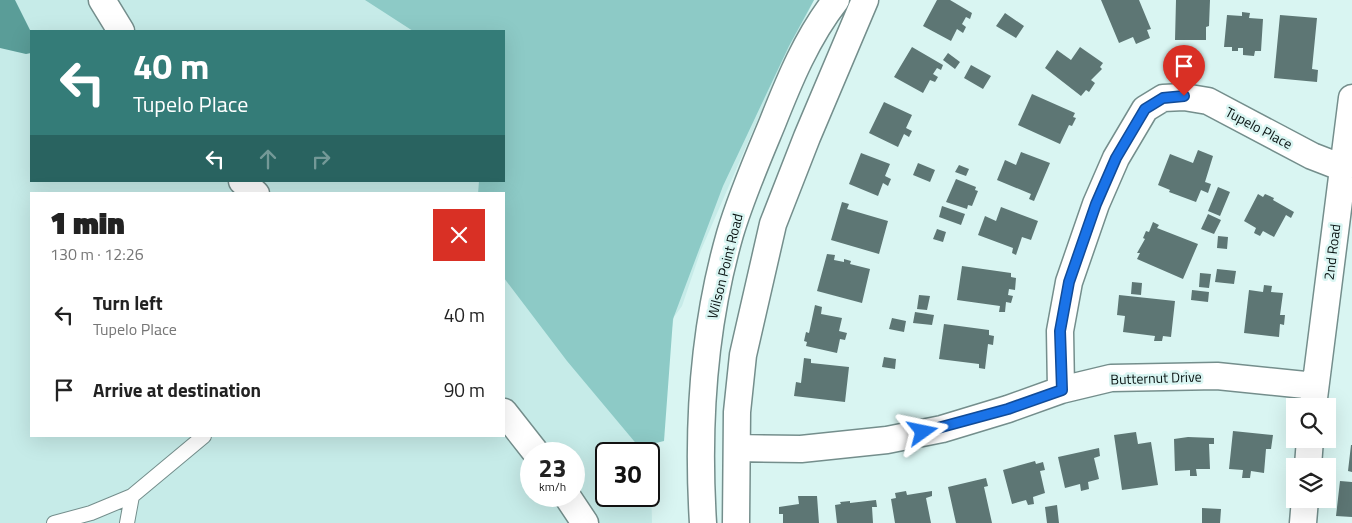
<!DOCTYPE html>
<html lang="en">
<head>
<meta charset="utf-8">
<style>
  body { margin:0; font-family:"Titillium Web",sans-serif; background:#f2f2f2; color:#222; height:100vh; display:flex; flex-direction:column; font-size:19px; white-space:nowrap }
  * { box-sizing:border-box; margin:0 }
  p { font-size:16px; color:#767676 }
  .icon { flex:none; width:28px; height:28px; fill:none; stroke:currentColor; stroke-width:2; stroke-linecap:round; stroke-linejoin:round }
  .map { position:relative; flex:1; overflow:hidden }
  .side { position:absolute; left:30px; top:192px; width:475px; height:245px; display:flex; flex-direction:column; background:#fff; border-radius:0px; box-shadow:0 5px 20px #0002 }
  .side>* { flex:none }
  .guide { position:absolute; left:30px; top:30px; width:475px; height:152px; border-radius:0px; box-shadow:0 5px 20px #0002; background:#347c78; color:#fff; overflow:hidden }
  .buttons { position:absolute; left:1286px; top:398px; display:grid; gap:10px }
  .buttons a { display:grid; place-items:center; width:50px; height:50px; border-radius:0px; background:#fff; box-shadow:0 5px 20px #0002; font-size:25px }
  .speed { position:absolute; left:520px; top:442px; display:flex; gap:10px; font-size:25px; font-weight:700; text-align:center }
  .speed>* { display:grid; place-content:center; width:65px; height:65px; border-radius:50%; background:#fff; box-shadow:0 5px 20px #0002; line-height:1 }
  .speed small { font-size:12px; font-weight:400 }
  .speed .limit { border:2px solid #111; border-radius:8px; background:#fff; color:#111 }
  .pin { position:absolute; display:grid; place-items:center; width:42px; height:42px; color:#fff; margin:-51px -21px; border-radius:50% 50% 50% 0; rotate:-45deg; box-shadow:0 0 5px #0007 }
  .pin .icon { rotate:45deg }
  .me { position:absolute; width:55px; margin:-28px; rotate:78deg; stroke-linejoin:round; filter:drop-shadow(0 0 4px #0008) }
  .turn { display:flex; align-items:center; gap:18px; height:105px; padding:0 20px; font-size:22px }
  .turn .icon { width:65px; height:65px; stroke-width:2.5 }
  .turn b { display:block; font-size:35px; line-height:42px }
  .lanes { display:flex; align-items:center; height:48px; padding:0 20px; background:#0003; justify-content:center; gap:25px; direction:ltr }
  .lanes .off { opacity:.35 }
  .round { display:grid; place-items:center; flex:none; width:52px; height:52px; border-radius:0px; background:#f2f2f2 }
  .head { display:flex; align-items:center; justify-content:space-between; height:85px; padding:0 20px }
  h1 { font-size:30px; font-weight:800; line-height:38px }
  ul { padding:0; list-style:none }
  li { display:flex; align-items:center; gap:15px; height:75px; padding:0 20px }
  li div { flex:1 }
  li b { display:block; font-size:19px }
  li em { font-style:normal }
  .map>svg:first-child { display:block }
  .built { fill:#c6ebe8; fill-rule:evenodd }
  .green { fill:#8dcac6 }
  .water { fill:#5a9d98 }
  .building { fill:#5d7674 }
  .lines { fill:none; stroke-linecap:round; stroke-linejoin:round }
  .service-casing { stroke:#748e8c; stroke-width:16 }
  .minor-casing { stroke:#748e8c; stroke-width:29 }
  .service { stroke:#fff; stroke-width:14 }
  .minor { stroke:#fff; stroke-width:26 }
  .route-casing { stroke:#114b97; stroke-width:12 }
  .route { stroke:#1a73e8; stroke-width:9 }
  .labels { text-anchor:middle; stroke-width:5; stroke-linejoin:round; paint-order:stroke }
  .street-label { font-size:14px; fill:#091312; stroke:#d9f5f2 }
</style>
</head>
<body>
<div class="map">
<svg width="1352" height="523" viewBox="0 0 1352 523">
  <rect width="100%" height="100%" fill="#d9f5f2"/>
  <!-- built -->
  <path class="built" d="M0 0H814L768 96 701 250 682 306 674 317 658 399 651 482 652 523H0ZM31 31H504V181H31ZM31 194H504V436H31ZM531 454H574V496H531ZM606 454H649V496H606Z"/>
  <!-- green -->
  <path class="green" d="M365 0H814L789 46 723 186 673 319 664 441 639 447 567 361 504 278V194H478L479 181H504V31H413Z"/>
  <!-- water -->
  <path class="water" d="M0 0H15L31 32V53L26 54 0 48Z"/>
  <!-- building -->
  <path class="building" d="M937 0H950L972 13 970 19 966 17 962 24 966 27 963 33 957 29 951 41 923 26Z
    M1101 0H1139L1151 29 1147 30 1150 38 1136 44 1133 37 1119 43Z
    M1176 0H1210L1209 26 1206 27V40H1175Z
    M1242 12 1250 13 1249 18 1263 19 1261 51H1255L1254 56 1243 55V48H1238V51H1232V47H1224L1227 15 1242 16Z
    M1005 13 1024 26 1016 38 996 26Z
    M1280 15 1317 18 1312 69 1318 70 1317 82 1274 78Z
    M912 47 943 65 941 70 937 68 933 74 938 77 935 82 930 80 923 93 894 77Z
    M1080 47 1103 63 1100 67 1102 69 1091 80 1095 83 1089 92 1086 90 1081 96 1045 68 1057 50 1071 60Z
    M948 53 960 62 955 69 943 60Z
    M971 65 991 76 983 89 964 78Z
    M1032 94 1075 113 1073 117 1076 118 1072 126 1069 125 1060 144 1018 125Z
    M884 102 912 115 906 128 912 131 909 137 904 134 898 147 869 133Z
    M1198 150 1213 156 1205 182 1211 184 1208 193 1201 190 1196 202 1169 192 1170 190 1158 185 1170 154 1193 163Z
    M1021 152 1050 163 1034 201 1029 199 1031 194 997 180 1005 160 1016 165Z
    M861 153 890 164 885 176 891 179 888 186 883 183 878 196 849 184Z
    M918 163 935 170 930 182 913 175Z
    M959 165 969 169 966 176 955 172Z
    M956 179 976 187 975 190 978 191 972 206 968 205 967 209 946 202Z
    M1218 187 1230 192 1220 216 1208 211Z
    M1258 194 1263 197 1265 194 1274 198 1273 200 1294 212 1291 218 1286 215 1274 237 1263 231 1260 236 1254 233 1256 228 1244 221Z
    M842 202 849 204 847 209 888 221 879 254 831 240Z
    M942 206 965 214 961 225 939 217Z
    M1001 207 1038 221 1031 240 1022 237 1016 255 1012 253 1013 248 978 235 985 216 996 221Z
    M1208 214 1221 220 1214 234 1201 229Z
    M1153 222 1159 225 1157 228 1198 244 1183 279 1137 259 1140 253H1137L1145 239 1143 238 1146 231 1149 232Z
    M937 229 946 232 943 242 933 239Z
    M1218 236 1228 237 1227 249 1217 248Z
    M827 254 835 255 834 260 844 262V259L851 261 850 264 870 269 862 303 817 291Z
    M962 266 1011 273V277L1016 278 1015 290 1009 289 1008 295 1013 296 1011 303 1006 302 1005 312H999L1000 306 957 300Z
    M1217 269 1236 271 1234 284 1215 282Z
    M1200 273 1211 274 1209 288 1199 287Z
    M1132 282 1142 283 1141 295 1131 294Z
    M1264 285 1272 286 1271 292 1283 293 1280 315H1285L1284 325 1280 324 1279 337 1244 333 1249 290 1263 292Z
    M1192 290 1209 292 1208 302 1191 300Z
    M919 295 930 296 927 310 917 309Z
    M1119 295 1175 301 1171 337 1163 336 1162 341H1154L1155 336 1123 332 1125 316 1117 315Z
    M815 305 822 307 821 314 842 318 839 331 847 333 845 340 840 339 837 353 806 346 807 342 804 341 806 332 809 333Z
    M915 312 934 315 932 325 913 323Z
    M892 318 906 321 904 332 889 329Z
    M944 324 989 330V335L994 336 993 345 988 344 985 369 979 368V364L939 359Z
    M884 357 896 359 895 369 882 367Z
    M804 358 811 359V363L849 367 845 402 794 396 796 382 801 383Z
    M1233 431 1273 435 1271 449H1266L1264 473 1251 471 1250 478H1242L1243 470 1229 469Z
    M1136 432 1138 444 1151 442 1158 485 1122 490 1114 435Z
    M1188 437 1214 438V444H1209L1210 469H1196L1197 476H1190V470L1175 471 1174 439Z
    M1351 445H1352V472L1348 471Z
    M1099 448 1100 456 1094 458 1099 479 1088 482 1089 489 1081 491 1080 484 1065 488 1058 457Z
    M1035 461 1036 464 1043 462 1045 470 1040 471 1045 493 1033 497 1034 504 1028 505 1026 500 1012 504 1003 470Z
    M986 478 988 486 984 487 992 523H956L948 487Z
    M1340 481 1352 482V517L1336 516Z
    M906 491 907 495 932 491V496L926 498 931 523H895L891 499 896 498 895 493Z
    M798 496H817L819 523H783V514H779V507L799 504Z
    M876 500 877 507H872L873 523H837L835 505 841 504 840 502 850 501V503Z
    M1057 505 1059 523H1047L1045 507Z
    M1202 508 1221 509 1220 523H1202Z"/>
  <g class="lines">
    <!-- service casing -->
    <g class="service-casing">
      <path id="service" d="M54 523 91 513 132 496 204 436
        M127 523 132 496"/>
    </g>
    <!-- minor casing -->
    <g class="minor-casing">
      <path id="minor" d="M102 0 121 31
        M242 181 256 194
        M1061 390 1060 331 1069 282 1096 204 1116 158 1145 109 1163 98 1184 97 1208 101 1312 156 1343 168
        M1313 406 1352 98
        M504 412 537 454
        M737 448 801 449 887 440 942 429 1008 409 1061 390 1111 378 1217 376 1315 386
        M1308 466 1310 439
        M567 496 585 523
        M703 523C697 426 703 328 730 234 741 197 757 160 772 124 789 81 807 37 836 0
        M736 523 737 412 743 355 773 224 807 137 865 0
        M1303 523 1305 499"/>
    </g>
    <!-- service -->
    <use href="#service" class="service"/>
    <!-- minor -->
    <use href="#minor" class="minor"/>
  </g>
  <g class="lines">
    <!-- route casing -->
    <g class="route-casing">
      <path id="route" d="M923 432 1008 409 1062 390 1060 331 1069 282 1096 204 1116 158 1145 109 1163 98 1184 96"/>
    </g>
    <!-- route -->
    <use href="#route" class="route"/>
  </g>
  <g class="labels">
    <!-- street labels -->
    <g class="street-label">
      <text transform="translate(1259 128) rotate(28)" y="5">Tupelo Place</text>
      <text transform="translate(1332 252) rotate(-83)" y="5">2nd Road</text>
      <text transform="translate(725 266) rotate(-76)" y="5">Wilson Point Road</text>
      <text transform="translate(1156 378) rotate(-2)" y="5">Butternut Drive</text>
    </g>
  </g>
</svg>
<div class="buttons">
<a><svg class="icon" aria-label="search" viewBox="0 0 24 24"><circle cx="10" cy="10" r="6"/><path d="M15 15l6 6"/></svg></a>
<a><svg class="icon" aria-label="layers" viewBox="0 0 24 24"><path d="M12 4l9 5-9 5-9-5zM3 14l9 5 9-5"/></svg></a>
</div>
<div class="speed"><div>23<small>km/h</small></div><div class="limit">30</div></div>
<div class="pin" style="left:1184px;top:96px;background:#d93025"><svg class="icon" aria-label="arrive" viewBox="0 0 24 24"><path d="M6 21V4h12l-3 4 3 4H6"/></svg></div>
<svg class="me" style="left:923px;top:432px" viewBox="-20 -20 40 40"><path d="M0-17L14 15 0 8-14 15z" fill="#1a73e8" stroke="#fff" stroke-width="4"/></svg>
<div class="guide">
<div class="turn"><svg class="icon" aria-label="left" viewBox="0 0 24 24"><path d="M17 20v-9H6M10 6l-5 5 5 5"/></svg><div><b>40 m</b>Tupelo Place</div></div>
<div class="lanes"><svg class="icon" aria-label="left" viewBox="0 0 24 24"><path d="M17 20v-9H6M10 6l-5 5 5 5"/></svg><svg class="icon off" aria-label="ahead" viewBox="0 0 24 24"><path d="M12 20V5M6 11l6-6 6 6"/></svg><svg class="icon off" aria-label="right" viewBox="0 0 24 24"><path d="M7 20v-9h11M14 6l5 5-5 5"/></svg></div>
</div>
<section class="side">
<div class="head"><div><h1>1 min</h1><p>130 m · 12:26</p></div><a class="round" style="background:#d93025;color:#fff"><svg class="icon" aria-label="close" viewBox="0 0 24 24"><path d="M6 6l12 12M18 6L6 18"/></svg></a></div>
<ul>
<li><svg class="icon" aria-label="left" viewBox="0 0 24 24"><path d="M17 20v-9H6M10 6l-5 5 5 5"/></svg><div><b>Turn left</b><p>Tupelo Place</p></div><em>40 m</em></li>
<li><svg class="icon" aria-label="arrive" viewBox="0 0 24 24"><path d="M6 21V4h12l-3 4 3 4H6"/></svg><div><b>Arrive at destination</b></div><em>90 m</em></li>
</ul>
</section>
</div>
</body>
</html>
